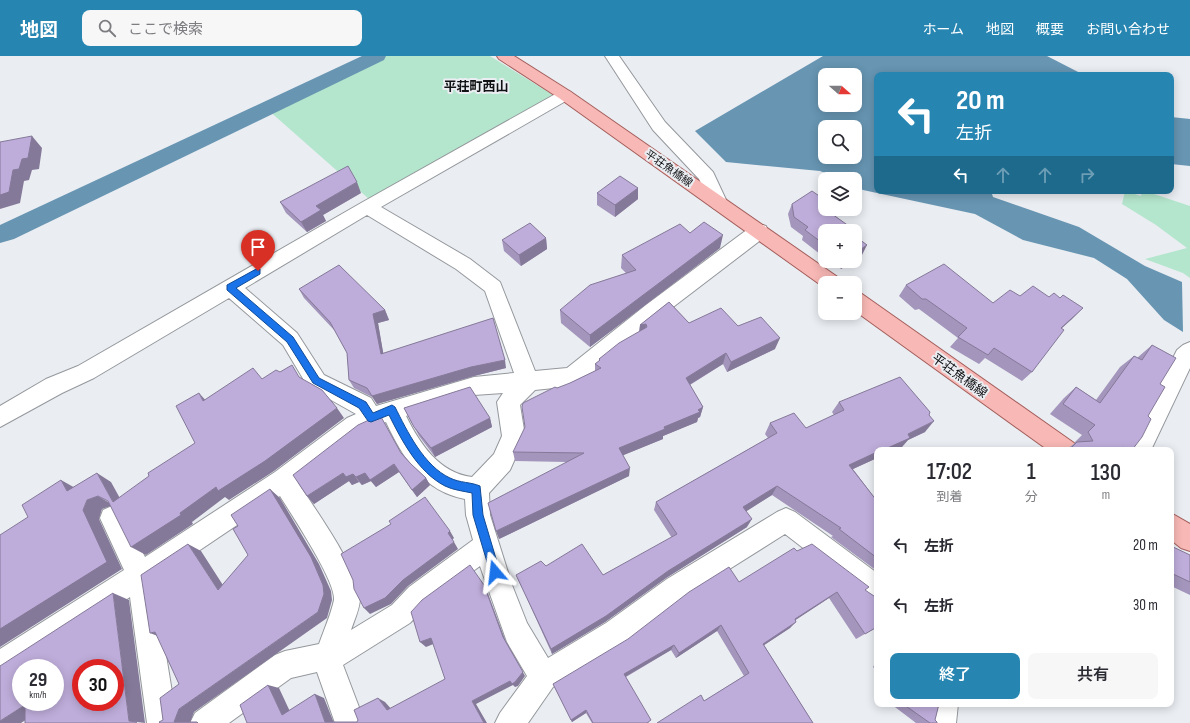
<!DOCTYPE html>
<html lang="ja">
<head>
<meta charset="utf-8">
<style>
  body { margin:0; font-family:"Sofia Sans Condensed","Noto Sans JP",sans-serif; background:#f7f7f7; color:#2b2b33; height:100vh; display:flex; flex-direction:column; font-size:15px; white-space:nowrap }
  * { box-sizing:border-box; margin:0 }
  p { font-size:13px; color:#7c7c81 }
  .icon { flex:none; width:22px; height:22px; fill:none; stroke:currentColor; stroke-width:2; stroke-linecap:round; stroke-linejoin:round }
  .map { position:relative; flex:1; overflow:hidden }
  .drawer { position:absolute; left:874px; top:391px; width:300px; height:260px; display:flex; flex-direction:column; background:#fff; border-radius:8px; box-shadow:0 2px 10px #0003 }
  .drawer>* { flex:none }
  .banner { position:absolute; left:874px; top:16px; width:300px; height:122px; border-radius:8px; box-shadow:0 2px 10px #0003; background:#2685b1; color:#fff; overflow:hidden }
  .needle { width:26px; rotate:111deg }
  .controls { position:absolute; left:818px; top:12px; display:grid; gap:8px }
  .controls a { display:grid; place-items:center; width:44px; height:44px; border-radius:8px; background:#fff; box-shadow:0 2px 10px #0003; font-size:20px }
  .speed { position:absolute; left:12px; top:603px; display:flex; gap:8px; font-size:20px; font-weight:700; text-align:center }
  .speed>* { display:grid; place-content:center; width:52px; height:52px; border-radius:50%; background:#fff; box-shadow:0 2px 10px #0003; line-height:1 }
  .speed small { font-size:10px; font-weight:400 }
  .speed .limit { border:6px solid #d22; background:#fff; color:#111 }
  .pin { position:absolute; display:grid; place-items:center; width:34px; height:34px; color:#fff; margin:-41px -17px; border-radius:50% 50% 50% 0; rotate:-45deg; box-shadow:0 0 4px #0007 }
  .pin .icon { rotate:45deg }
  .me { position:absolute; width:44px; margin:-22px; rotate:343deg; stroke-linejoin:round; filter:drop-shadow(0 0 3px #0008) }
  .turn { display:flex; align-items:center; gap:14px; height:84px; padding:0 16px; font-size:18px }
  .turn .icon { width:52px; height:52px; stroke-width:2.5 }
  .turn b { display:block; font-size:28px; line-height:34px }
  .lanes { display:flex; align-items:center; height:38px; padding:0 16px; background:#0003; justify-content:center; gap:20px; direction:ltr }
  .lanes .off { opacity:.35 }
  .eta { display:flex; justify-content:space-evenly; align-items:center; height:68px; text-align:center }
  .eta b { font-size:24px; font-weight:600; line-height:28px }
  .cta { display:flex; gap:8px; margin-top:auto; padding:8px 16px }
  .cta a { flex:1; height:46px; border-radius:8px; background:#2685b1; color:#fff; font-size:16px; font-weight:600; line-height:46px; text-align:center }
  .cta a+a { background:#f7f7f7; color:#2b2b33 }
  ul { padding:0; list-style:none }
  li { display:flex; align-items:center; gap:12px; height:60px; padding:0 16px }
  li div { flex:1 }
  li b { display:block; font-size:15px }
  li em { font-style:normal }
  header { display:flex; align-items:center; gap:24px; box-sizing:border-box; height:56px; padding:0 20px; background:#2685b1; color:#fff }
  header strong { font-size:19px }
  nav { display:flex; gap:22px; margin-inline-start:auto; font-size:14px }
  .search { width:280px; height:36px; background:#f7f7f7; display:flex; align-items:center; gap:10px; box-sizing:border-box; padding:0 14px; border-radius:8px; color:#7c7c81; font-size:15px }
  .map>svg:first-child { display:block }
  .green { fill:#b4e6cd }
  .water { fill:#6795b2; fill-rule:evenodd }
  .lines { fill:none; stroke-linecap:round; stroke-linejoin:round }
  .canal { fill:#6795b2; fill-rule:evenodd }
  .minor-casing { stroke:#94989c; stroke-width:2 }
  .major-casing { stroke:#a45f5c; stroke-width:2 }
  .minor { fill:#fff; fill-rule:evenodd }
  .major { fill:#f8b8b5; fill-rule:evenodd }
  .wall { fill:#a395bb }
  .shaded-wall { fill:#857999 }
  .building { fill:#beadda; stroke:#857999; fill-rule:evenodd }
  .route { fill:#1a73e8; stroke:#114b97 }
  .labels { text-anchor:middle; stroke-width:4; stroke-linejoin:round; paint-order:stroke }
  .far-street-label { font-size:11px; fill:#111214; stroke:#eaedf2 }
  .far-quarter-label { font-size:13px; font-weight:bold; fill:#111214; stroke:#eaedf2 }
  .street-label { font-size:13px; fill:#111214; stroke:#eaedf2 }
</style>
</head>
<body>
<header>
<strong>地図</strong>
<div class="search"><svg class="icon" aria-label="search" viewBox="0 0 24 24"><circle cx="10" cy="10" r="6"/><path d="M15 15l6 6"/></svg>ここで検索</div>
<nav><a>ホーム</a><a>地図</a><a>概要</a><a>お問い合わせ</a></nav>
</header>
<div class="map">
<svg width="1190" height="667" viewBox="0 0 1190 667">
  <rect width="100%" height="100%" fill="#eaedf2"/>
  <!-- green -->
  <path class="green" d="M383 0H490L553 39 369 143 267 53Z
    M1125 135 1141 140 1142 135H1145L1190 150V222L1183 217 1145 203 1187 192 1156 169 1122 148Z"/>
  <!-- water -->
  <path class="water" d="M823 0H1047L1084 19H877V135H991L993 141 1079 171 1145 210 1182 226 1183 276 1164 264 1127 223 1094 202 1023 184 975 158 863 134 855 130V123H839L820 115 726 106 695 75ZM825 19H855V49H825ZM825 71H855V101H825Z
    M1171 61 1190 63V110L1171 108Z"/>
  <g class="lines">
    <!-- canal -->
    <path class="canal" d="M362 0H386L384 4 14 183 0 187V169Z"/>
    <!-- minor casing -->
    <g class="minor-casing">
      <path id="minor" d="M605 0H619L665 66 713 116 728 148 725 152 719 154 713 152 699 123 653 74Z
        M565 34 571 36 573 39 571 42 381 151 470 203 500 226 535 315 567 312 646 249 752 170 759 168 766 170 768 175 766 180 660 261 580 327 572 330 535 334 520 349 525 380 510 414 489 437 490 459 512 529 527 567 548 602 606 567 667 523 777 456 786 452 795 456 877 517V546L868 542 785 478 685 541 626 587 553 631 528 667H495L500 657 527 620 507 586 480 510 427 549 410 567 343 609 365 667H335L317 616 291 622 229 667H190L195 657 275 599 285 595 319 588C324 574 331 558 334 544 336 525 291 458 280 440L154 525 177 667H147L130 541 10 619 0 623V593L124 514 100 462 103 454 112 450 121 454 145 501 275 416 347 362 356 358 308 331 283 289 229 242 94 322 62 337 0 371V350L46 323 78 310 361 147 559 36ZM367 159 456 213 485 235 514 317 474 321 376 350 371 342 324 319 297 277 245 232ZM503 337 497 346 502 380 494 398 472 421C439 417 420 388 406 360L474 339ZM386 366C403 402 423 435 465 443L466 459 473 484 409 531 392 549 351 574C354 565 360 552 360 542 360 516 314 451 298 427L363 376Z
        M1190 286V312L1151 394H1127L1177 294 1183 289Z
        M930 648H958L956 667H926Z"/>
    </g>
    <!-- major casing -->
    <g class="major-casing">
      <path id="major" d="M497 0H514L571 36 839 222 842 227H825V232L559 42 499 3Z
        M855 236 862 238 1074 387 1078 394H1048L855 255Z
        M1171 457 1190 468V495L1181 492 1171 484Z"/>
    </g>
    <!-- minor -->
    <use href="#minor" class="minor"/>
    <!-- major -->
    <use href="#major" class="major"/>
  </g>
  <!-- wall -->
  <path class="wall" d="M638 132V143L615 161 597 149V137Z
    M361 137 323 159 326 165 307 176 286 157 280 146Z
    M792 148 825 153H829L828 155 853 173 852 175H825V202L802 184 803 180 791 171 788 158Z
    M690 177 720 192 590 291 561 267 560 254 626 217 621 212 622 199Z
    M546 182 547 193 521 210 504 195 502 184Z
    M830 205H853L841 213Z
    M906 229 993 247 1020 240 1072 263 1061 272 1032 316 1022 325 985 302 979 308 950 291 958 282 919 253 915 254 899 240Z
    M299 233 385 254 389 264 378 267 383 297 506 312 474 320 377 348 372 341 354 332 349 324 347 297 335 275 304 242Z
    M669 246 689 267 738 270 775 293 727 316 723 308 690 329 703 351 700 361 698 362 697 366 663 380V383L623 399 629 420 499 483 567 406 515 405 513 396 570 327 595 315V308L599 305V303L639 276 640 269Z
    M1152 289 1160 328 1148 360 1132 394H1066L1075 387V386L1082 379 1050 358 1064 342 1076 331 1096 344 1120 311 1134 300 1137 302Z
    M839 346 929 359 925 376 908 384 901 392 877 394V402L853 413 877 445V515L831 481 833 480 772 439 746 455 747 471 666 522 605 566 552 598 519 525 516 519 546 510 603 519 672 482 654 454 656 446 768 382 765 378 770 367 806 372 834 359 832 356Z
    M404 352 490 362 492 371 435 401 419 380Z
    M402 397 411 408 426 422 430 429 417 441 399 416 376 431 371 425 362 429 359 426 352 429 349 425 314 448 307 440Z
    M1171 490 1190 499V539L1171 530Z
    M797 495 865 534 877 571 856 583 829 542 795 564 790 572 764 589 813 667 704 645 744 620 717 575 676 602 671 594 626 621 649 666 648 667H592L586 657 572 666 553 628 739 526Z
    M877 604V615L873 611Z
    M891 648H939L935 664 937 667H916Z"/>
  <!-- shaded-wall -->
  <path class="shaded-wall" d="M32 80 42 92 39 113 32 114 29 124 24 125 20 147 0 153V139L13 114 22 103Z
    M357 126 361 137 323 159 326 165 307 176 301 166 316 150Z
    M638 132V143L615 161V149Z
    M723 179 720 192 590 291V279Z
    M546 182 547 193 521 210 519 199Z
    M867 189 862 199 855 204V197Z
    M844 205H853L841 213Z
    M1083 252 1072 263 1051 282 1061 272Z
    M385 254 389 264 378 267 385 307 381 298 373 258Z
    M646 268 645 279 639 280 640 269Z
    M780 282 775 293 727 316 731 306Z
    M726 297 723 308 684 332 686 322Z
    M505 304 506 312 474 320 377 348 372 340 471 311Z
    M199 337 209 348 203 345Z
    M703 351 700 361 698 362 697 366 663 380V383L619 401V392Z
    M337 352 344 362 274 415 229 444 225 441 192 466 193 468 146 499 131 491 216 431Z
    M490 362 492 371 435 401 431 392Z
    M934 365 925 376 908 384 901 392 896 394H883L908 378Z
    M877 396V402L842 418 849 409Z
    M394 408 399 416 376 431 370 424Z
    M630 412 629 420 499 483 496 475Z
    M97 417 111 426 127 455 113 446Z
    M343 417 353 418 359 426 352 429 349 425 314 448 307 440Z
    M365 417 371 425 362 429 356 421Z
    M426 422 430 429 417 441 412 434Z
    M61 424 77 433 67 435Z
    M777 430 772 439 739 460 743 451Z
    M270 433 280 442 319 508 331 535 332 544 327 562 194 656 190 667 174 666 179 653 318 556Z
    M98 440 113 449 102 453 99 463 122 513 0 591V573L83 454 87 444Z
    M752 463 747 471 666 522 605 566 552 598 551 593 668 515Z
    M450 475 454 482 452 484 448 477Z
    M454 486 458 493 408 530 391 548 370 558 364 552Z
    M188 488 201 495 230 540 218 534Z
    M484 529 487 535 506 586 525 620 518 630 515 631 513 629 476 648 487 667H484L472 645 510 625 503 581Z
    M837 536 829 542 788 569 795 563Z
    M113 537 129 544 145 667 129 665Z
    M796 566 790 572 758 593 763 588Z
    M721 569 717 575 676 602 679 597Z
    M155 576 165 583 150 577Z
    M431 582 436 587 426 591 420 586Z
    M674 589 671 594 623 622 624 618Z
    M268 629 279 632 293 662 282 659Z
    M315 638 324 642 334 667 325 666Z
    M378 642 385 646 394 656 387 654Z
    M25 649 44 652 21 667H0V665Z
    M586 654V657L572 666 571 664Z"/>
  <!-- building -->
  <path class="building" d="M32 80 28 102 22 103 19 113 13 114 9 136 0 139V86Z
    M348 110 357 126 316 150 321 154 301 166 280 146Z
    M620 120 638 132 615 149 597 137Z
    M812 135 825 144V153L853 173 849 175H825V189L805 174 808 171 794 161 792 148Z
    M704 166 723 179 590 279 560 254 590 229 636 214 622 199 680 168 690 177Z
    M530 167 546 182 519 199 502 184Z
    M855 180 867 189 855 197Z
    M944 208 993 247 1010 234 1020 240 1033 230 1049 241 1054 237 1060 242 1063 239 1083 252 1061 272 1064 274 1032 316 994 292 988 299 958 281 967 272 926 243H922L906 229Z
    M339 209 385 254 373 258 381 298 493 262 505 304 471 311 372 340 367 332 349 324 347 297 330 266 299 233Z
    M669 246 689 267 721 252 738 270 761 261 780 282 731 306 726 297 686 322 703 351 698 354 700 356 664 371 665 373 619 392 630 412 496 475 488 447 584 397 513 396 525 371 522 351 523 347 555 331 557 332 570 327 601 312 595 308 600 304 599 303 619 287 647 271 646 268 640 269Z
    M1152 289 1176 302 1160 328 1165 331 1148 360 1151 363 1142 381 1132 394H1126L1122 391 1120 394H1069L1077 386 1093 385 1088 376 1095 369 1063 348 1076 331 1100 347 1134 300 1142 304Z
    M292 309 299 321 322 334 337 352 265 405 218 435 216 431 180 457 181 459 131 491 108 445 98 440 87 444 83 454 107 506 0 573V479L28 461 22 449 61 424 67 435 97 417 113 446 149 420 148 417 195 387 176 350 199 337 203 345 253 312 262 323 276 314 280 316Z
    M900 321 930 356 929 359 934 365 908 378 910 382 883 394H877V396L849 409 877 445V502L839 473 841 472 777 430 743 451 752 463 668 515 606 560 551 593 516 519 541 505 546 510 582 488 603 519 677 478 656 446 777 377 770 367 794 357 806 372 844 354 839 346Z
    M470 331 490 362 431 392 414 371 404 352Z
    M380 359 401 397 411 408 426 422 412 434 394 408 370 424 365 417 356 421 353 418 346 421 343 417 307 440 293 419 358 369Z
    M270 433 311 501 323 529 324 538 318 556 179 653 174 666H197L198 667H160L159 666 163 664 160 642 179 628 155 576 150 577 141 519 188 488 218 534 248 499 233 473 238 470 231 459Z
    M425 441 450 475 448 477 454 486 403 524 385 542 364 552 354 533 353 524 341 498 391 468 389 465Z
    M812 488 869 531 865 534 877 542V571L865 578 837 536 795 563 796 566 763 588 813 667H657L701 639 704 645 749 617 721 569 679 597 674 589 624 618 651 664 647 667H593L586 654 571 664 553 628 628 583 689 536 729 511 739 526 794 492 797 495Z
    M1171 490 1190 499V526L1171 517Z
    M470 509 484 529 503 581 523 616 515 626 512 628 510 625 472 645 484 667H247L240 649 268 629 282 659 315 638 325 666H357L358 664 354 654 378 642 387 654 445 623 431 582 420 586 411 556 422 544Z
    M113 537 129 665 137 666 135 667H25V649L0 665V610ZM21 612H55V646H21ZM81 612H115V646H81Z
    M903 648H939L935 664 937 666V667H930Z"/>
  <!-- route -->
  <path class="route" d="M258 212 260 213V218L236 232 293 281 319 322 366 346 373 357 392 349 395 351C407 375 424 410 450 422 460 427 471 426 480 430L483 459 500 516 499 520 495 521 491 520 490 516 473 459 472 437C463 435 453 434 445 430 418 416 402 385 389 359L371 366 368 365 359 352 313 327 287 286 227 234V229Z"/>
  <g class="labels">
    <!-- far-street labels -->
    <g class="far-street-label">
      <text transform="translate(669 112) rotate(35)" y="4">平荘魚橋線</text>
    </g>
    <!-- far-quarter labels -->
    <g class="far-quarter-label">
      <text x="476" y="35">平荘町西山</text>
    </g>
    <!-- street labels -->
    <g class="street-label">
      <text transform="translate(960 319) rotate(36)" y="5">平荘魚橋線</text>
    </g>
  </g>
</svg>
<div class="controls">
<a><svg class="needle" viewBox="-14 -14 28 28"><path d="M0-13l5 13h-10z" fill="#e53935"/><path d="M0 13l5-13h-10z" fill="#7c7c81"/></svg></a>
<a><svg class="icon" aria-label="search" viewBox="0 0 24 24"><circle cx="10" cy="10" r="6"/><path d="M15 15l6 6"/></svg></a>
<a><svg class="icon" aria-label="layers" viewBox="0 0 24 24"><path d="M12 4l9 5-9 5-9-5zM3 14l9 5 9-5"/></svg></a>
<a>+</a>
<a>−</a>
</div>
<div class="speed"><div>29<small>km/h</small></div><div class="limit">30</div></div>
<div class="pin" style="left:258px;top:215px;background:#d93025"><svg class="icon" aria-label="arrive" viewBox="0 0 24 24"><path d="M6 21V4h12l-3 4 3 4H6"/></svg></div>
<svg class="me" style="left:495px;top:516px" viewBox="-20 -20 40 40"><path d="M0-17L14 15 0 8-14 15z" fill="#1a73e8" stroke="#fff" stroke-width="4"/></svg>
<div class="banner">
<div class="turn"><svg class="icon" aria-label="left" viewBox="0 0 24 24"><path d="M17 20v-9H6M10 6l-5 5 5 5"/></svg><div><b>20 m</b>左折</div></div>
<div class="lanes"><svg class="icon" aria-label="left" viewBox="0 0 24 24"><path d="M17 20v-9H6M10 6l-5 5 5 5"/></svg><svg class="icon off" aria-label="ahead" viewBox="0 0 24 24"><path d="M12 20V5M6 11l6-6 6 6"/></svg><svg class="icon off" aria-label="ahead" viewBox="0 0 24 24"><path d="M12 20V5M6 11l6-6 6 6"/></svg><svg class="icon off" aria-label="right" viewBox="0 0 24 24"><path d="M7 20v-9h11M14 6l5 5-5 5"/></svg></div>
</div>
<section class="drawer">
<div class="eta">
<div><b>17:02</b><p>到着</p></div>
<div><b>1</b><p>分</p></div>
<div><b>130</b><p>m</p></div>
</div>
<ul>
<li><svg class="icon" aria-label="left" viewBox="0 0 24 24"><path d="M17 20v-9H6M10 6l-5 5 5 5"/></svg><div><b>左折</b></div><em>20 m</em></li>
<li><svg class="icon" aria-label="left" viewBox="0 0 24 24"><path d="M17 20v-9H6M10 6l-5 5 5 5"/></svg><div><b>左折</b></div><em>30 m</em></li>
</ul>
<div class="cta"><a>終了</a><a>共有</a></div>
</section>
</div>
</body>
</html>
